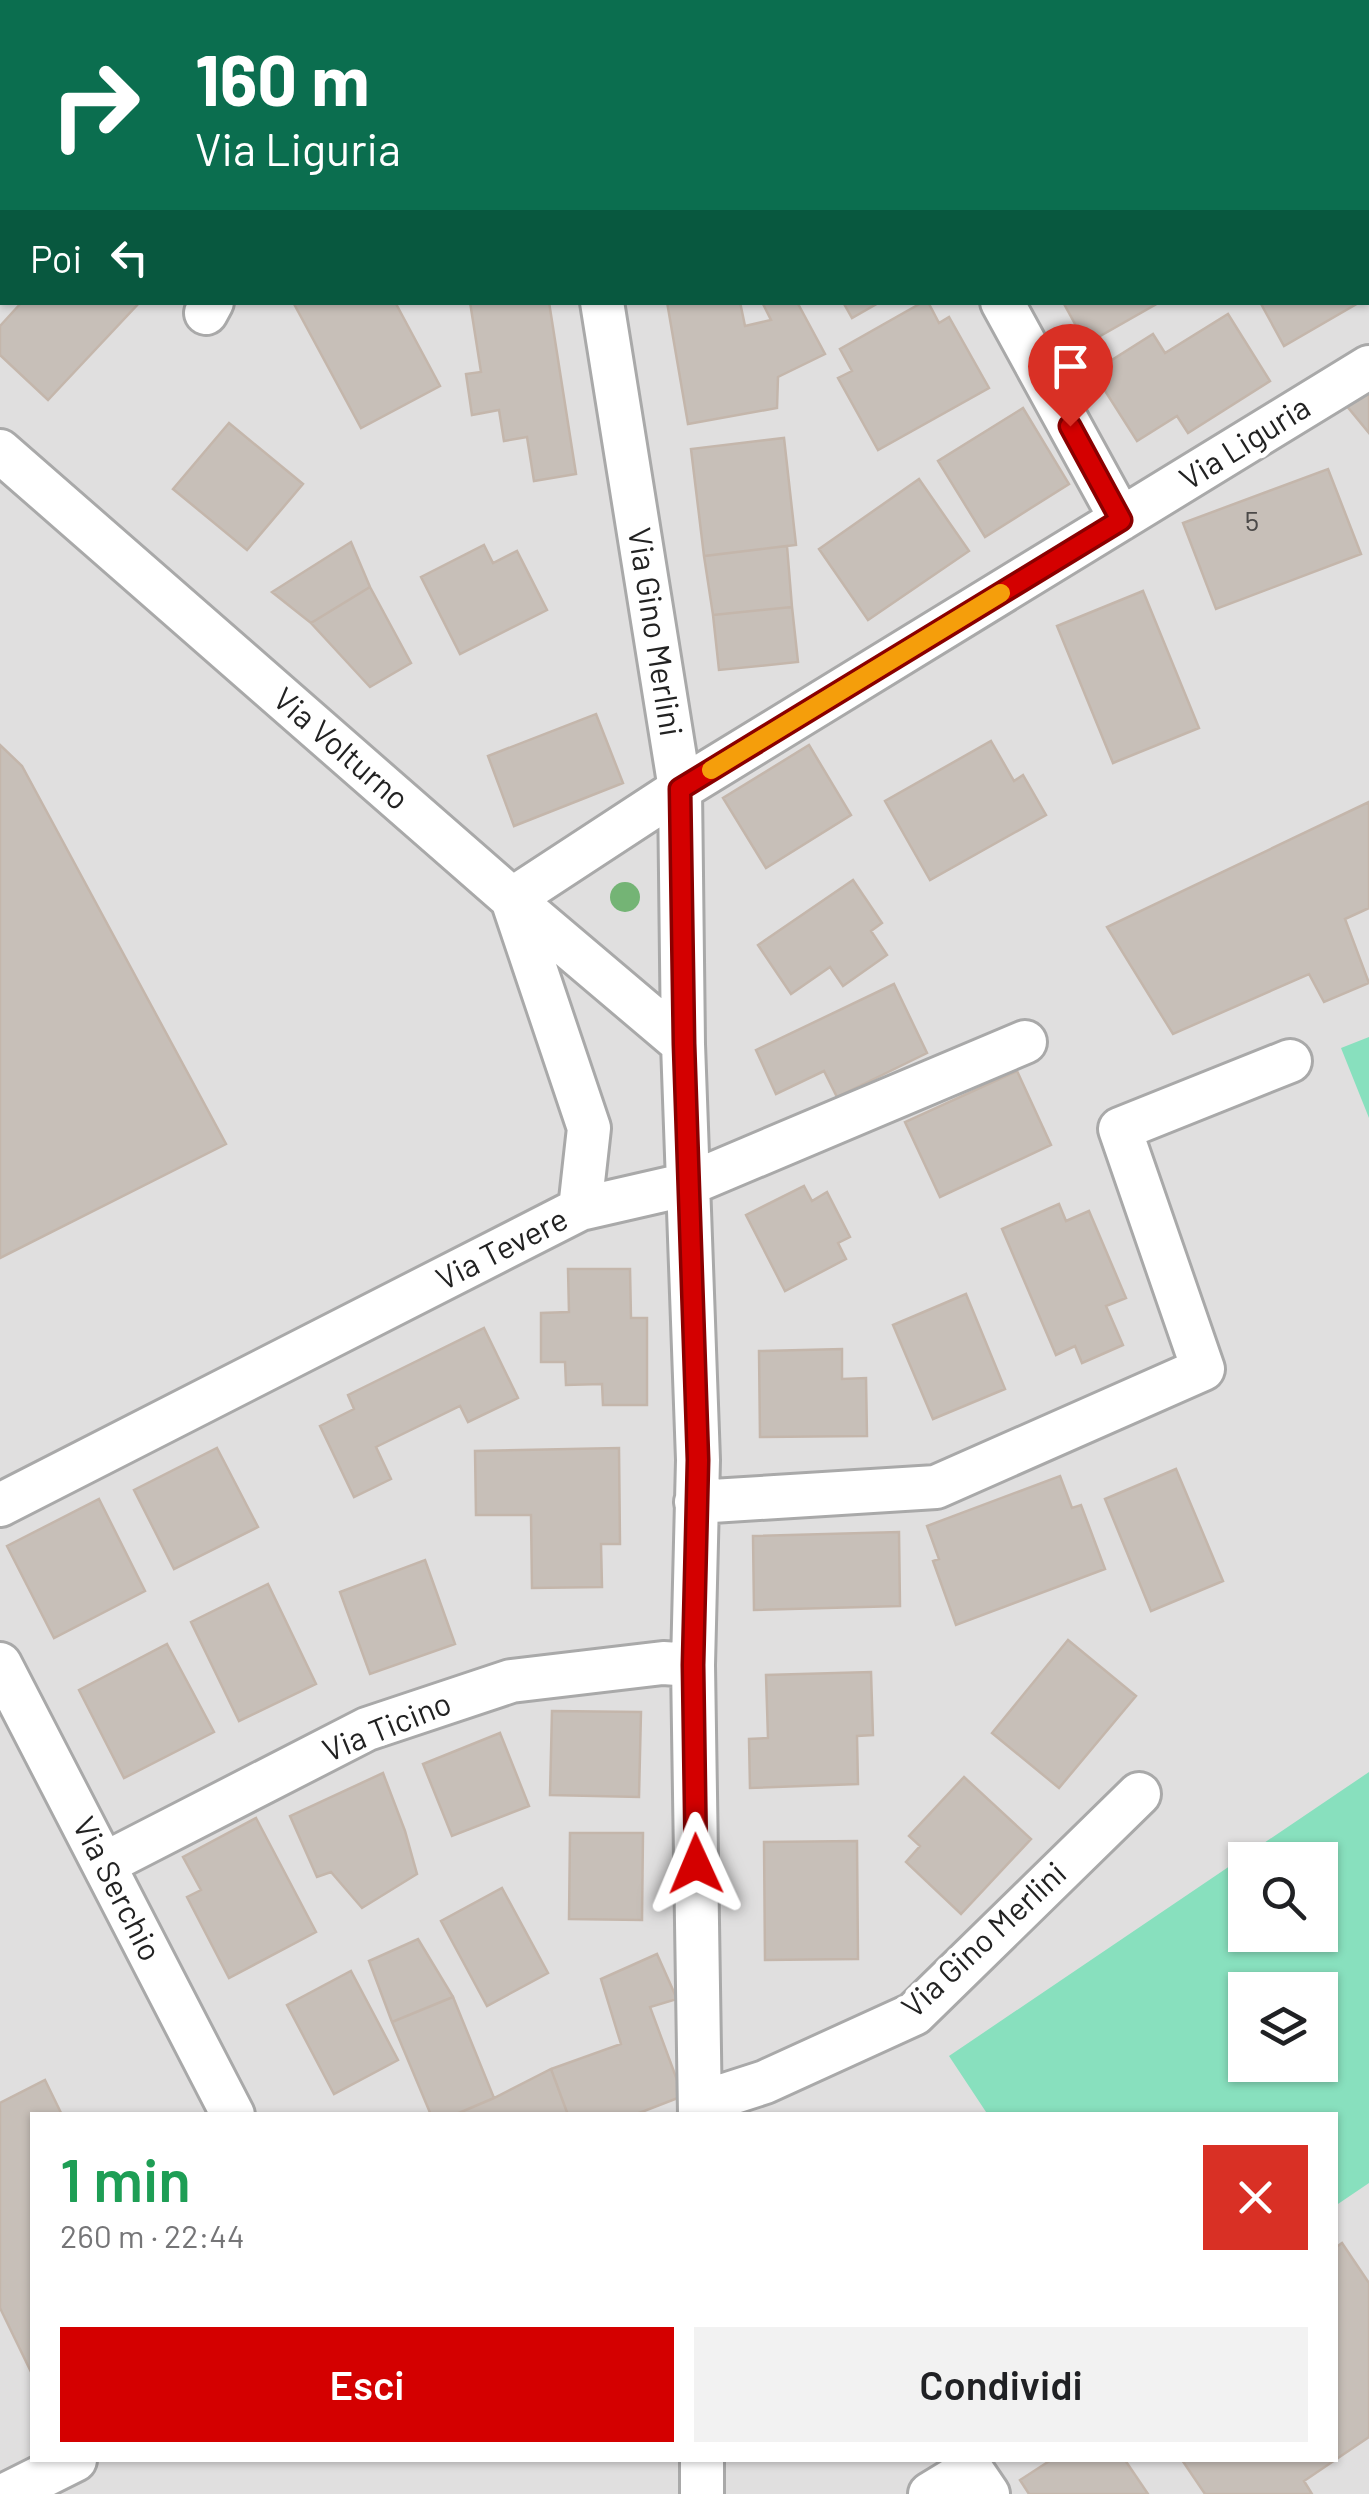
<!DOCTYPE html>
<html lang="it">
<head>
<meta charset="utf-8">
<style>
  body { margin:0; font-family:Barlow,sans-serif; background:#f2f2f2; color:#202124; height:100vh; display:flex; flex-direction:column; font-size:38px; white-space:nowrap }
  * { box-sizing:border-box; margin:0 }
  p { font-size:32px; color:#757577 }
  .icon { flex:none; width:55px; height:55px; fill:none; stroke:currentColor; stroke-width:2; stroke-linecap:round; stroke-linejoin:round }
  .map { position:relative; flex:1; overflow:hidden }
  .panel { position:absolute; left:30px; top:2112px; width:1308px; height:350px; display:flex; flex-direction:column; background:#fff; border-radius:0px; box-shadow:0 2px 8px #0004 }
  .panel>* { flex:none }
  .guide { position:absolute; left:0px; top:0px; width:1370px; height:305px; box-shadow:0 2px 8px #0004; background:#0b6e4f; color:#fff; overflow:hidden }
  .fabs { position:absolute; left:1228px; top:1842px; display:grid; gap:20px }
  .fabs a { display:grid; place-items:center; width:110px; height:110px; border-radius:0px; background:#fff; box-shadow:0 2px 8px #0004; font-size:50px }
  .pin { position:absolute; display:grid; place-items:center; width:85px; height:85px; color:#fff; margin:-102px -42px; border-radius:50% 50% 50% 0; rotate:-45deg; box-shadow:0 0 10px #0007 }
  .pin .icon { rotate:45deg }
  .me { position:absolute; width:110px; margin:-55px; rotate:359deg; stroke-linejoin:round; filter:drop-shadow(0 0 8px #0008) }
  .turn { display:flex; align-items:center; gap:35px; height:210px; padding:0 30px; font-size:45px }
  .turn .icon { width:130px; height:130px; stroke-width:2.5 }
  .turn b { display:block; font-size:70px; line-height:85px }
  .then { display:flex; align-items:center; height:95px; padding:0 30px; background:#0003; gap:20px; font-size:38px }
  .round { display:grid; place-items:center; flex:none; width:105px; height:105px; border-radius:0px; background:#f2f2f2 }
  .summary { display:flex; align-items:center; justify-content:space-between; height:170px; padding:0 30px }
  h1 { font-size:60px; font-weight:600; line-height:75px; color:#1e9e55 }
  .action { display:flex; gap:20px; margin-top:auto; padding:20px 30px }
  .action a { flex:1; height:115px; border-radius:0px; background:#d40000; color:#fff; font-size:40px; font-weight:600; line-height:115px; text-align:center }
  .action a+a { background:#f2f2f2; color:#202124 }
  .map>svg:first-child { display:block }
  .residential { fill:#e0dfdf; fill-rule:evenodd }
  .pitch { fill:#88e0be; fill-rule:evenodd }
  .building { fill:#c7bfb8; stroke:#c4b6ab; stroke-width:2.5 }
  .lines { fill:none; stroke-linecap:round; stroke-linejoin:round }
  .minor-casing { stroke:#a9a9a9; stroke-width:48 }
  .minor { stroke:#fff; stroke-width:42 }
  .tree { fill:#74b475 }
  .route-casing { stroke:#8a0000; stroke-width:25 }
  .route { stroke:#d40000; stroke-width:18 }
  .slow { stroke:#f59e0b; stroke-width:18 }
  .labels { text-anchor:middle; stroke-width:10; stroke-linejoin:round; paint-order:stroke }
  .number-label { font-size:28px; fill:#4b4948 }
  .street-label { font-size:32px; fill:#222; stroke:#fff }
</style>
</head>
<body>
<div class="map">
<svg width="1369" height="2494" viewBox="0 0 1369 2494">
  <rect width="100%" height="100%" fill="#f2efe9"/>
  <!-- residential -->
  <path class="residential" d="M0 0H1369V2494H0ZM2 2H1368V302H2ZM1245 1860H1320V1935H1245ZM1245 1990H1320V2065H1245ZM32 2115H1335V2460H32Z"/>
  <!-- pitch -->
  <path class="pitch" d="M1369 1037V1118L1341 1048Z
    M1369 1772V2183L1335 2206V2115H988L949 2056ZM1245 1860H1320V1935H1245ZM1245 1990H1320V2065H1245Z"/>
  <!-- building -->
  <path class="building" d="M620 0H733L735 2H621Z
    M22 302H140L48 400 0 355V326Z
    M293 302H395L440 386 361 428Z
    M470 302H549L576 474 534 481 527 437 504 441 499 410 472 415 466 374 481 372Z
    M667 302H740L745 326 771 320 762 302H797L825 354 778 377 777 408 688 424Z
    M843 302H880L852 318Z
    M923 302H928L939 323 949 317 989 388 878 450 838 378 852 371 840 349Z
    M1063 302H1160L1086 344Z
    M1260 302H1360L1284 346Z
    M1228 314 1270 381 1188 433 1177 416 1137 441 1093 372 1153 334 1165 353Z
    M1369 392V433L1346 405Z
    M1023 408 1069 484 985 537 938 461Z
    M229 423 303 484 247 550 173 489Z
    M784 438 796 545 704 556 691 449Z
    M1328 469 1361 554 1216 609 1183 523Z
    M919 479 969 551 868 620 819 549Z
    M351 542 370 587 311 623 272 592Z
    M484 545 493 563 517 551 547 610 460 654 421 577Z
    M787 546 792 607 713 615 704 556Z
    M370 587 411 663 370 687 311 623Z
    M1143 591 1199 728 1113 763 1057 626Z
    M792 607 798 662 719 670 713 615Z
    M596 714 623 783 514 826 488 756Z
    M991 741 1014 781 1023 775 1046 815 930 880 885 801Z
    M0 745 22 766 226 1144 0 1258Z
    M809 745 851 815 766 868 723 798Z
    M1369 802V908L1345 919 1369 983 1324 1002 1309 974 1173 1034 1107 927Z
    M853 880 882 923 871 931 887 955 843 986 830 967 791 994 758 945Z
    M894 984 927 1053 837 1097 824 1071 776 1094 756 1050Z
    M1017 1071 1051 1145 940 1197 905 1122Z
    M804 1186 812 1201 827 1192 850 1237 838 1243 846 1259 785 1291 746 1215Z
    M1059 1204 1066 1221 1089 1211 1126 1298 1106 1306 1123 1345 1082 1363 1075 1346 1056 1355 1002 1229Z
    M568 1269H630L631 1318H647V1405H603L602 1384 566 1385 565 1362H541V1313L569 1312Z
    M966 1294 1005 1389 933 1419 893 1325Z
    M484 1328 518 1398 468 1422 460 1406 376 1447 391 1479 354 1497 320 1426 354 1409 348 1395Z
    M842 1349V1379L866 1378 867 1436 760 1437 759 1351Z
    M217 1448 258 1527 174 1569 134 1490Z
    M619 1448 620 1544H601L602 1587 532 1588 531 1515H476L475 1451Z
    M1176 1469 1223 1581 1151 1611 1105 1499Z
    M1060 1476 1072 1508 1081 1505 1105 1569 956 1625 933 1561 939 1559 927 1526Z
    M99 1499 145 1591 54 1638 7 1546Z
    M899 1532 900 1606 754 1610 753 1536Z
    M425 1560 455 1644 370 1674 340 1592Z
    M268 1584 316 1684 239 1721 191 1622Z
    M1068 1640 1136 1696 1059 1788 992 1733Z
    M167 1644 214 1732 124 1778 79 1690Z
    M871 1672 873 1735 857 1736 858 1784 750 1788 749 1739 768 1738 766 1675Z
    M552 1711 641 1712 639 1797 550 1795Z
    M500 1733 529 1806 452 1836 423 1764Z
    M383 1773 405 1831 417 1874 362 1908 331 1872 317 1877 290 1816Z
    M964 1777 1031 1839 961 1914 906 1862 920 1846 909 1836Z
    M256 1818 316 1932 229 1978 187 1897 201 1890 183 1857Z
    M570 1833H643L642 1920 569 1919Z
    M857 1841 858 1959 765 1960 764 1842Z
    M502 1888 548 1973 487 2006 441 1921Z
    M418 1939 453 1997 392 2022 369 1961Z
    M657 1954 677 1999 650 2007 683 2096 634 2115H568L551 2069 621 2044 601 1979Z
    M351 1971 398 2060 334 2094 287 2005Z
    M453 1997 494 2098 454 2115H431L392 2022Z
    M551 2069 568 2115H454L494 2098Z
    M45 2080 62 2115H32V2374L0 2308V2103Z
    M1342 2243 1369 2283V2437L1304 2481 1312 2494H1205L1182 2460H1335V2248Z
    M1051 2460H1125L1148 2494H1029L1020 2480Z"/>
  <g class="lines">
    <!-- minor casing -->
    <g class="minor-casing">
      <path id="minor" d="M1261 0 1262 2
        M553 2 557 0
        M1368 198 1369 201
        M602 302 680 789 683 1044 698 1460 693 1665 700 2115
        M1002 302 1121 519
        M206 313 212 302
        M0 451 512 899 683 1044
        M580 1209 589 1128 512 899 680 789 1369 367
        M696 1502 936 1487 1203 1369 1120 1129 1290 1061
        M0 1505 580 1209 689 1184 1025 1042
        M0 1664 233 2115
        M104 1864 367 1729 511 1681 663 1663 693 1665
        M700 2103 765 2082 914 2014 1139 1794
        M7 2494 75 2460
        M702 2494V2460
        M930 2494 971 2469 988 2494"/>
    </g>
    <!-- minor -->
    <use href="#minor" class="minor"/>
  </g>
  <!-- trees -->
  <circle class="tree" cx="625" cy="897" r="15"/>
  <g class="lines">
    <!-- route casing -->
    <g class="route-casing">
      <path id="route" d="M696 1864 693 1665 698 1460 684 1044 680 789 1121 520 1070 426"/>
    </g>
    <!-- route -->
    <use href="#route" class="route"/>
    <!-- slow -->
    <path class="slow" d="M711 770 1001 593"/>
  </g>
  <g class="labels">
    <!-- number labels -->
    <g class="number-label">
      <text x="1252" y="531">5</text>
    </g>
    <!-- street labels -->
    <g class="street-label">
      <text transform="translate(1245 443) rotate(-32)" y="11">Via Liguria</text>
      <text transform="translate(655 632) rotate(81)" y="11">Via Gino Merlini</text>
      <text transform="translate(341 749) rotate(41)" y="11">Via Volturno</text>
      <text transform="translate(502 1249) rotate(-27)" y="11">Via Tevere</text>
      <text transform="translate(387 1727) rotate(-22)" y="11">Via Ticino</text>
      <text transform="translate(117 1889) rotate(63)" y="11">Via Serchio</text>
      <text transform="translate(984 1940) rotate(-43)" y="11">Via Gino Merlini</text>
    </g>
  </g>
</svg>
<div class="fabs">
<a><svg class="icon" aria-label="search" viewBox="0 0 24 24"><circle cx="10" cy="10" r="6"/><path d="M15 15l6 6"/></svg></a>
<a><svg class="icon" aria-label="layers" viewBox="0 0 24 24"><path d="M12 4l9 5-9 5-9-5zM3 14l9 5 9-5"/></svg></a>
</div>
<div class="pin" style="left:1070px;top:426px;background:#d93025"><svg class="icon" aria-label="arrive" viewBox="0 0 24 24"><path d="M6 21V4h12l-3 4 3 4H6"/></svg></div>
<svg class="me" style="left:696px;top:1864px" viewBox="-20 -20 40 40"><path d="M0-17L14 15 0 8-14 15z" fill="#d40000" stroke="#fff" stroke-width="4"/></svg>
<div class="guide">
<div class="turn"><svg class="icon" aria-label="right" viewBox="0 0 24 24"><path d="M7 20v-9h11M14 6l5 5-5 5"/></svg><div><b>160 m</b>Via Liguria</div></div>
<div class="then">Poi<svg class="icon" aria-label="left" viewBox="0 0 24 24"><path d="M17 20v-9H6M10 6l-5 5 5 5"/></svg></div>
</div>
<section class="panel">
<div class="summary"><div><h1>1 min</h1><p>260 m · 22:44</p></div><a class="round" style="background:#d93025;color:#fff"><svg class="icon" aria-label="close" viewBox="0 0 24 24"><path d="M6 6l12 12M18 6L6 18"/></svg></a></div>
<div class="action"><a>Esci</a><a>Condividi</a></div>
</section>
</div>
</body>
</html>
